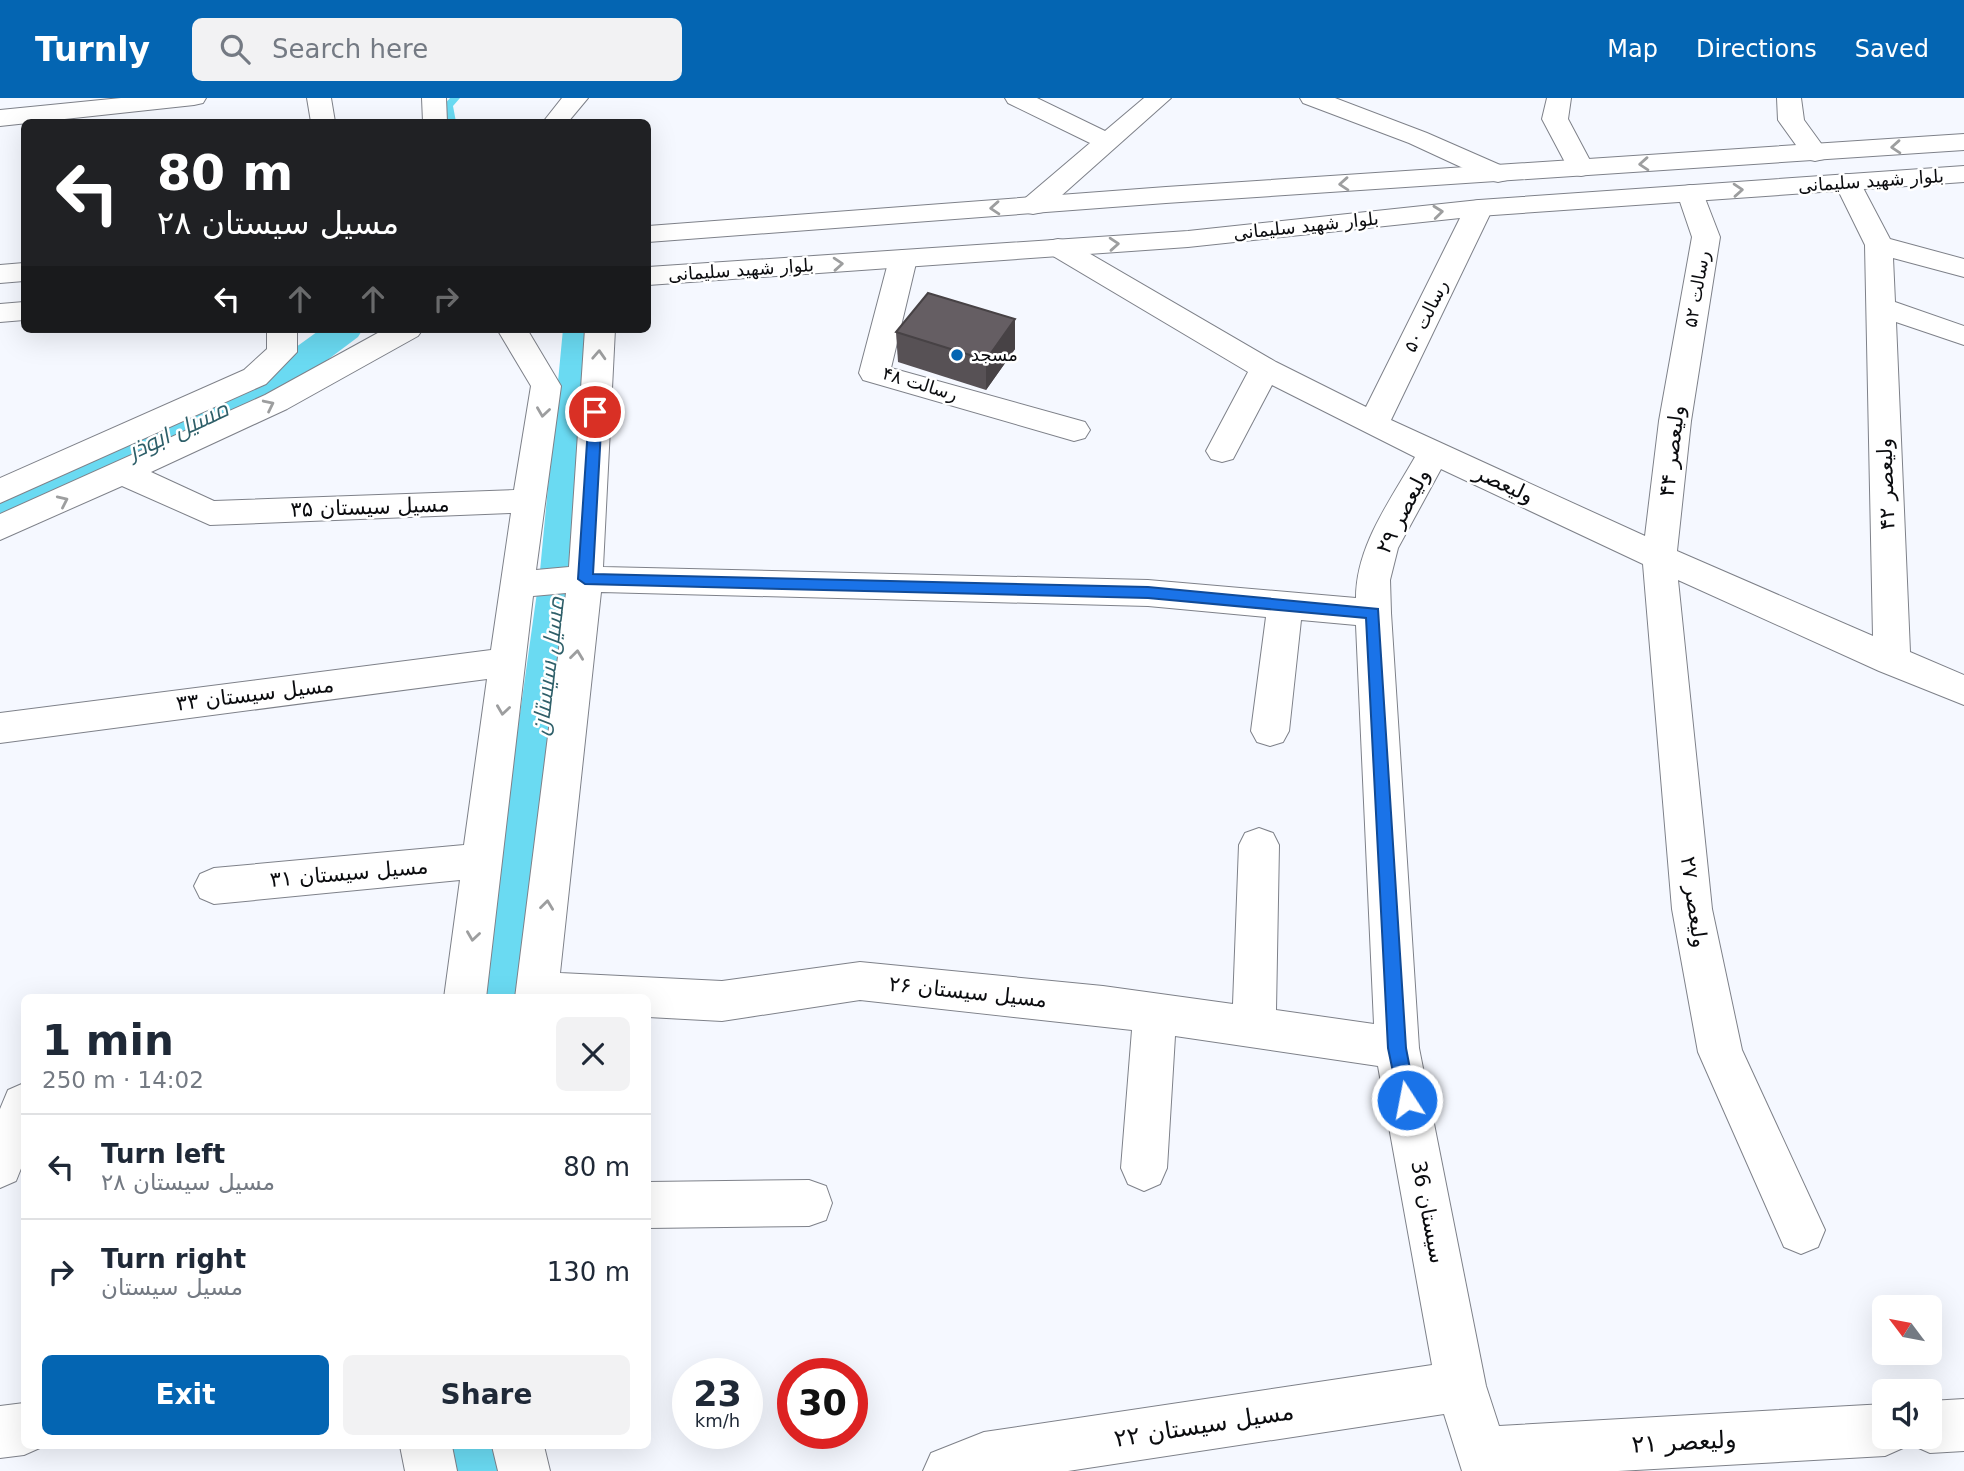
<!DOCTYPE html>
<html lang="en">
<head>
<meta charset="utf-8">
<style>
  body { margin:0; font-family:"DejaVu Sans",Cairo,sans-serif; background:#f2f2f3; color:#1f2937; height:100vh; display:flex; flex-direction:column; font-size:26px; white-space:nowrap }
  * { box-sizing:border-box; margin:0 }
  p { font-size:23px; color:#747a83 }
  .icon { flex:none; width:38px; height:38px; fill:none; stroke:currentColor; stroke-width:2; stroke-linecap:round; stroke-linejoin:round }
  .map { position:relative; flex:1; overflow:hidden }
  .drawer { position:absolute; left:21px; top:896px; width:630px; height:455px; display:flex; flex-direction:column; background:#fff; border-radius:10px; box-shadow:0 7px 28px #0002 }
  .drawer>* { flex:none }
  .banner { position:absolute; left:21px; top:21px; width:630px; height:214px; border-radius:10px; box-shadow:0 7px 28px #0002; background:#202124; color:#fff; overflow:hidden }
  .needle { width:46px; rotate:302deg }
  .fabs { position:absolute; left:1872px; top:1197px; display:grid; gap:14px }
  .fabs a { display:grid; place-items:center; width:70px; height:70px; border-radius:10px; background:#fff; box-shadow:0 7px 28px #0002; font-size:35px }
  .speed { position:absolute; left:672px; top:1260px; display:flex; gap:14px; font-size:35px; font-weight:700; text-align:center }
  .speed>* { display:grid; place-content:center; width:91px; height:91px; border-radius:50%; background:#fff; box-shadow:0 7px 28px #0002; line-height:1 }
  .speed small { font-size:18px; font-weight:400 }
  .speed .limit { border:10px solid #d22; background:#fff; color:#111 }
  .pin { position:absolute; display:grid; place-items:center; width:60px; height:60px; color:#fff; margin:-30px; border:4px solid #fff; border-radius:50%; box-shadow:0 2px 7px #0007 }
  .me { position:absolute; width:77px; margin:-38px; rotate:349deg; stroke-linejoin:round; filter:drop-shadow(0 0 5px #0008) }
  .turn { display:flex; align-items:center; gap:24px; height:147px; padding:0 21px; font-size:32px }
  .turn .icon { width:91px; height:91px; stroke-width:2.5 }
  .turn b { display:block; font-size:49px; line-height:60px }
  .lanes { display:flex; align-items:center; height:66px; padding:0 21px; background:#0003; justify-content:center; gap:35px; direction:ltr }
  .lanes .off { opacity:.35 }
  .round { display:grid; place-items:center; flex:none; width:74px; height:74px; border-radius:10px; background:#f2f2f3 }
  .overview { display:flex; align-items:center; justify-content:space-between; height:119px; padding:0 21px }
  h1 { font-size:42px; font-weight:700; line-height:52px }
  .action { display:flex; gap:14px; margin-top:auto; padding:14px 21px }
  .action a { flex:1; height:80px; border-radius:10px; background:#0465b2; color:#fff; font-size:28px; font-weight:700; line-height:80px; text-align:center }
  .action a+a { background:#f2f2f3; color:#1f2937 }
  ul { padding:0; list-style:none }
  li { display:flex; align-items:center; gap:21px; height:105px; padding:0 21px; border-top:2px solid #e0e1e3 }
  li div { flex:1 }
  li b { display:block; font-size:26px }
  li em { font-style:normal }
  header { display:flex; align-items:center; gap:42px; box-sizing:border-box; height:98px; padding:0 35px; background:#0465b2; color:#fff }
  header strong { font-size:33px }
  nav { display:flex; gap:38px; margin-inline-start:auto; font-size:24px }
  .search { width:490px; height:63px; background:#f2f2f3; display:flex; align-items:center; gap:18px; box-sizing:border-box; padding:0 24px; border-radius:10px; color:#747a83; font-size:26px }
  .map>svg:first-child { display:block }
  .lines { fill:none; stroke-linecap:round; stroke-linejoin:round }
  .stream { fill:#6adaf2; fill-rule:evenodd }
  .canal { fill:#6adaf2; fill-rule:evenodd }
  .minor-casing { stroke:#7e8189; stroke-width:2 }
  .major-casing { stroke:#7e8189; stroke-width:2 }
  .minor { fill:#fff; fill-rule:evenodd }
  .major { fill:#fff; fill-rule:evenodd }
  .wall { fill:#575155 }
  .shaded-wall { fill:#474245 }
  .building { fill:#655e63; stroke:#474245; stroke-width:2 }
  .oneway { stroke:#9d9e9f }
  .route { fill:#1a73e8; stroke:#114b97; stroke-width:2 }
  .poi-dot { fill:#0465b2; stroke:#fff; stroke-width:2.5 }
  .labels { text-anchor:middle; stroke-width:5; stroke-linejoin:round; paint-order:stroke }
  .far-street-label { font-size:18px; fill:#0b0c0f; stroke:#fff }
  .far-poi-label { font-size:18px; fill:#0b0c0f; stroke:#fff; text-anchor:start }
  .street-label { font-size:21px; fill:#0b0c0f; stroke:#fff }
  .water-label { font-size:23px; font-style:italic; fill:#2e5f69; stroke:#fff }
  .near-street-label { font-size:24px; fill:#0b0c0f; stroke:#fff }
</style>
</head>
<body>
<header>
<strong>Turnly</strong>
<div class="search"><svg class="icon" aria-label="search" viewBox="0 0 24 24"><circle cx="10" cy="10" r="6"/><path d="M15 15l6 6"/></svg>Search here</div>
<nav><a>Map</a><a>Directions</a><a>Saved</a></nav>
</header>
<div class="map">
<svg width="1964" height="1373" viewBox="0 0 1964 1373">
  <rect width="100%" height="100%" fill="#f5f8ff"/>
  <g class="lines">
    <!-- stream -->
    <path class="stream" d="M450 0H460L453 8 456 24H447L443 8Z"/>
    <!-- canal -->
    <path class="canal" d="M321 231H363L358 239 278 299 73 398 0 424V395L45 378 252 281Z
      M563 231H595L597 234 582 473 532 900H480L540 473Z
      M449 1348H512L519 1373H455Z"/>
    <!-- minor casing -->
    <g class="minor-casing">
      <path id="minor" d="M121 0H206L203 5 194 7 0 28V12Z
        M307 0H331L335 24H311Z
        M422 0H446L447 24H423Z
        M562 0H588L568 24H543Z
        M1005 0H1037L1105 33 1144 0H1171L1043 114 1033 116 1023 114 1019 108 1023 102 1090 45 1008 5Z
        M1300 0H1335L1427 35 1507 70 1511 76 1507 82 1498 84 1489 82 1409 45 1303 5Z
        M1547 0H1571L1568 21 1594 70 1590 76 1581 78 1572 76 1568 70 1542 21Z
        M1777 0H1801L1804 22 1828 55 1824 61 1815 63 1806 61 1778 22Z
        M1847 76 1856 78 1860 84 1890 141 1964 161V179L1893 160 1895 204 1964 228V247L1896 224 1910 554 1964 577V607L1879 573 1678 482 1712 811 1742 952 1825 1132 1818 1149 1801 1156 1784 1149 1698 954 1672 811 1643 466 1441 371 1398 450 1390 482 1391 515 1419 950 1486 1288 1499 1328 1885 1306V1339H1908L1903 1350 1885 1358 1618 1373H1462L1444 1316 1068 1373H923L931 1355 984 1334 1432 1267 1378 968 1175 938 1167 1070 1160 1086 1144 1093 1128 1086 1121 1070 1132 932 860 902 722 923 648 919V900H515L566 495 533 498 486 900H444L460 782 214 806 200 800 194 788 200 776 214 770 464 747 487 581 0 645V615L491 552 511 415 210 427 122 388 0 442V416L265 297 385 231H423L418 238 287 311 151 374 214 403 514 392 531 288 497 231H527L561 288 536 472 569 469 585 231H615L603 469 1148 482 1356 500C1356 448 1390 403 1415 359L1272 287 1233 361 1222 364 1211 361 1206 353 1248 274 1048 155 1044 149 1048 143 1058 141 1068 143 1276 264 1366 309 1465 110 1469 104 1479 102 1489 104 1493 110 1391 322 1645 438 1659 323 1692 139 1677 95 1681 89 1690 87 1699 89 1703 95 1720 139 1691 323 1677 453 1873 538 1865 147 1834 84 1838 78ZM601 494 1148 508 1266 519 1251 633 1257 644 1270 648 1283 644 1289 633 1301 522 1356 527 1374 926 1276 912 1279 747 1273 735 1259 730 1245 735 1239 747 1233 906 1103 888 860 864 722 883 560 875Z
        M903 152 913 155 917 161 891 270 1085 324 1090 332 1085 340 1074 343 863 282 859 275 889 161 893 155Z
        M267 231H297V254L266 286 0 405V380L244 272 267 251Z
        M24 985V1063L16 1083 0 1090V1011L8 992Z
        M809 1082 826 1088 832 1105 826 1122 809 1128 648 1130V1084Z
        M1964 1301V1353L1930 1355 1912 1347 1908 1339H1930V1303Z
        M24 1305V1348L42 1349 24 1357 0 1360V1308Z
        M400 1348H452L457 1373H405Z
        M492 1348H544L550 1373H498Z"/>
    </g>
    <!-- major casing -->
    <g class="major-casing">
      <path id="major" d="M1964 36V52L1166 105 648 144V128L1166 89Z
        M1964 68V84L1479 118 1188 149 648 187V169L1188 133 1479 102Z
        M24 165V183L0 185V167Z
        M24 204V222L0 224V206Z"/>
    </g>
    <!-- minor -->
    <use href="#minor" class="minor"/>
    <!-- major -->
    <use href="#major" class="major"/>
  </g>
  <!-- wall -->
  <path class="wall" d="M1015 221V251L986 292 898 264 896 234Z"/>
  <!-- shaded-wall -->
  <path class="shaded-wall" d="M1015 221V251L986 292V262Z"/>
  <!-- building -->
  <path class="building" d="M928 195 1015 221 986 262 896 234Z"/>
  <!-- one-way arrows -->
  <defs><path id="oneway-chevron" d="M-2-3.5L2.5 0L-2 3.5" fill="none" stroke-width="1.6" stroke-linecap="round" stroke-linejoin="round" transform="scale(1.75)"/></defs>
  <g class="oneway">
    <use href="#oneway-chevron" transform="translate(1896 49) rotate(176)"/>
    <use href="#oneway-chevron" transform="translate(1644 66) rotate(176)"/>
    <use href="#oneway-chevron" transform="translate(1344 86) rotate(176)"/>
    <use href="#oneway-chevron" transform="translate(1738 92) rotate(-4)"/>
    <use href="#oneway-chevron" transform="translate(995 110) rotate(176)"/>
    <use href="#oneway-chevron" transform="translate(1438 114) rotate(-6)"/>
    <use href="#oneway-chevron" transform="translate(1114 146) rotate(-4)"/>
    <use href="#oneway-chevron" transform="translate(838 166) rotate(-4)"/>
    <use href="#oneway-chevron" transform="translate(599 257) rotate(-87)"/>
    <use href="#oneway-chevron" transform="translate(269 307) rotate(-26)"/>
    <use href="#oneway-chevron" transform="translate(543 314) rotate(98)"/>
    <use href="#oneway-chevron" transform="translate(63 403) rotate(-25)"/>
    <use href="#oneway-chevron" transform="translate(577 557) rotate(-83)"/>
    <use href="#oneway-chevron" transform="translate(503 612) rotate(98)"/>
    <use href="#oneway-chevron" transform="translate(547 807) rotate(-83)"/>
    <use href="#oneway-chevron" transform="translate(473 838) rotate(98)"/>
  </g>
  <!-- route -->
  <path class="route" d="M595 310 602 314 593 476 1148 489 1378 511 1406 950 1416 1002 1413 1008 1407 1011 1400 1008 1388 950 1366 520 1148 500 585 486 578 481 589 314Z"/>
  <!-- markers -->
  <circle class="poi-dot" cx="957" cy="257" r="7"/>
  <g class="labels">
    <!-- far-street labels -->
    <g class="far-street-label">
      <text transform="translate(1871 83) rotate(-4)" y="6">بلوار شهید سلیمانی</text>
      <text transform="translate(1306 128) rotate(-6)" y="6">بلوار شهید سلیمانی</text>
      <text transform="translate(741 172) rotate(-4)" y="6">بلوار شهید سلیمانی</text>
      <text transform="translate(1697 191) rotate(-80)" y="6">رسالت ۵۲</text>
      <text transform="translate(1426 218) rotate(-64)" y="6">رسالت ۵۰</text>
      <text transform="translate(920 286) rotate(17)" y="6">رسالت ۴۸</text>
    </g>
    <!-- far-poi labels -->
    <g class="far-poi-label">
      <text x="971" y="263">مسجد</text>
    </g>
    <!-- street labels -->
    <g class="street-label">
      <text transform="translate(1672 353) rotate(-83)" y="7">ولیعصر ۴۴</text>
      <text transform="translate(1504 386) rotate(25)" y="7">ولیعصر</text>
      <text transform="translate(1886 386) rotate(-92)" y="7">ولیعصر ۴۲</text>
      <text transform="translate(370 409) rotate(-2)" y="7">مسیل سیستان ۳۵</text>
      <text transform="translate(1403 413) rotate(-63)" y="7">ولیعصر ۲۹</text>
      <text transform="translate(255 596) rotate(-7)" y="7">مسیل سیستان ۳۳</text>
      <text transform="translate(349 775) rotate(-5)" y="7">مسیل سیستان ۳۱</text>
      <text transform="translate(1694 804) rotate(82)" y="7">ولیعصر ۲۷</text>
      <text transform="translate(968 894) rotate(6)" y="7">مسیل سیستان ۲۶</text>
      <text transform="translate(1428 1114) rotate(79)" y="7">سیستان 36</text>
    </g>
    <!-- water labels -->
    <g class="water-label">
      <text transform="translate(178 332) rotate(-25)" y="8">مسیل ابوذر</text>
      <text transform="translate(548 568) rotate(-83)" y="8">مسیل سیستان</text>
    </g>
    <!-- near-street labels -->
    <g class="near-street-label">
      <text transform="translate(1204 1327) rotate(-9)" y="8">مسیل سیستان ۲۲</text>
      <text transform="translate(1684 1344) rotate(-3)" y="8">ولیعصر ۲۱</text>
    </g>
  </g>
</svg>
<div class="fabs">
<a><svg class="needle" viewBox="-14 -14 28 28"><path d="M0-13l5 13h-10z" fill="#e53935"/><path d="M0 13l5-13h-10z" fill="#747a83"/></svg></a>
<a><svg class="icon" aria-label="sound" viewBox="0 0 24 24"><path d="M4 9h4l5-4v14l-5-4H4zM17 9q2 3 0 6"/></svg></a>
</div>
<div class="speed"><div>23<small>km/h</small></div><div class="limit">30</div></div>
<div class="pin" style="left:595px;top:314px;background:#d93025"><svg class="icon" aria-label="arrive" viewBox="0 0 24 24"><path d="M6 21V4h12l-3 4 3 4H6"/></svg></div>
<svg class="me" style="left:1407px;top:1002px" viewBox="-20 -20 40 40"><circle r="17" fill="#1a73e8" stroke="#fff" stroke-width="3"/><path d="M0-11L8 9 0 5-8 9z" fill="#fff"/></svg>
<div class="banner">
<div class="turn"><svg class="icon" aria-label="left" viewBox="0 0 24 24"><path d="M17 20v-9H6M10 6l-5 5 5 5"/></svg><div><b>80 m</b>مسیل سیستان ۲۸</div></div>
<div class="lanes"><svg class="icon" aria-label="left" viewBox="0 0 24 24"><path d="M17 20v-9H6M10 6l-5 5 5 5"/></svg><svg class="icon off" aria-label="ahead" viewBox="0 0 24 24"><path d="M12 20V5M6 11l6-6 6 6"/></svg><svg class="icon off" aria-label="ahead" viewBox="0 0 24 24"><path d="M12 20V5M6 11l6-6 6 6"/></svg><svg class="icon off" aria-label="right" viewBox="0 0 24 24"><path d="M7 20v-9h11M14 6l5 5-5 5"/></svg></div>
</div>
<section class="drawer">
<div class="overview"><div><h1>1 min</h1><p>250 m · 14:02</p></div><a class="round"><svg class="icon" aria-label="close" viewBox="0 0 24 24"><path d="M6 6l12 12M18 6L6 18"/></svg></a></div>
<ul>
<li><svg class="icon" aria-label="left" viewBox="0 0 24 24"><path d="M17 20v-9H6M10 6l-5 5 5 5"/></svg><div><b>Turn left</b><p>مسیل سیستان ۲۸</p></div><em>80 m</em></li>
<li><svg class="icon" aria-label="right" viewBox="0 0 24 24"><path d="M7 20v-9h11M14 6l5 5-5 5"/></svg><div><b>Turn right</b><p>مسیل سیستان</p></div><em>130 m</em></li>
</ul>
<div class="action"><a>Exit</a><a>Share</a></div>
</section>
</div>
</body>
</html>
